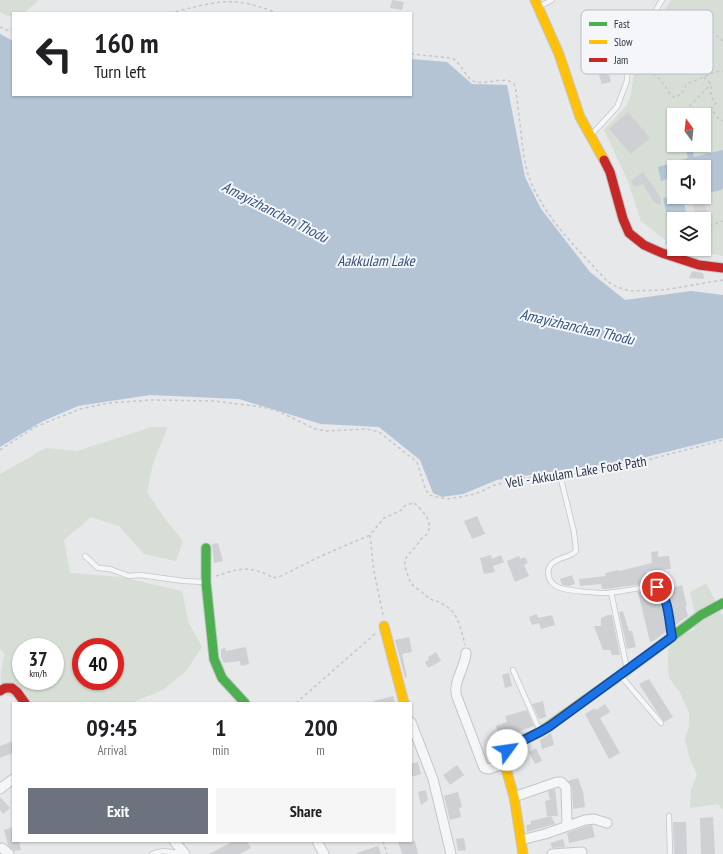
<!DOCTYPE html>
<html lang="en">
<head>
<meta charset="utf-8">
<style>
  body { margin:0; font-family:"PT Sans Narrow",sans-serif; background:#f6f6f6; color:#202124; height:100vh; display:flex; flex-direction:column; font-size:15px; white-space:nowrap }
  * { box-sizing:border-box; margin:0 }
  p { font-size:13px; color:#757577 }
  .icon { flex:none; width:22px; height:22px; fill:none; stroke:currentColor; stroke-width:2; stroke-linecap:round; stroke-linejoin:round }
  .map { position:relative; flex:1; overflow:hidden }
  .side { position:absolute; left:12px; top:702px; width:400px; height:140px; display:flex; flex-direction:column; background:#fff; border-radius:0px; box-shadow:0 1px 3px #0004 }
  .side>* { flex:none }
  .banner { position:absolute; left:12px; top:12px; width:400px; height:84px; border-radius:0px; box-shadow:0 1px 3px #0004; background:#fff; color:#202124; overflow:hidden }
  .needle { width:26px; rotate:345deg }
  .controls { position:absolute; left:667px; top:108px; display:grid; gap:8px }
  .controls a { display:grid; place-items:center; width:44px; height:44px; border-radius:0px; background:#fff; box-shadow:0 1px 3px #0004; font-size:20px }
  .speed { position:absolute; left:12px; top:638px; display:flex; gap:8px; font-size:20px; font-weight:700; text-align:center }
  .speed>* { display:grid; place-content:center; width:52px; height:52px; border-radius:50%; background:#fff; box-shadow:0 1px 3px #0004; line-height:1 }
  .speed small { font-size:10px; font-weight:400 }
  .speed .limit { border:6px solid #d22; background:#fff; color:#111 }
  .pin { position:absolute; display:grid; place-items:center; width:34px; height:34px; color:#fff; margin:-17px; border:2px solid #fff; border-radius:50%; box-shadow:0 1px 4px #0007 }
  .me { position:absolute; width:44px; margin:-22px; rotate:59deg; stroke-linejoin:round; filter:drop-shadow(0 0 3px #0008) }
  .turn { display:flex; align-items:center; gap:14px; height:84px; padding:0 16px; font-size:18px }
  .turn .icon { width:52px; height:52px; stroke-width:2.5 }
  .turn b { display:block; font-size:28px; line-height:34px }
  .eta { display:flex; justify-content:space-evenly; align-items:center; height:68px; text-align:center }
  .eta b { font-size:24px; font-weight:700; line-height:28px }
  .primary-button { display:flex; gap:8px; margin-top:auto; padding:8px 16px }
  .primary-button a { flex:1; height:46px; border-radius:0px; background:#6c737f; color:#fff; font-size:16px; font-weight:700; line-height:46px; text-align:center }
  .primary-button a+a { background:#f6f6f6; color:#202124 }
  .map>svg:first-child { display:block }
  .green { fill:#d6ded6; fill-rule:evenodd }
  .water { fill:#b4c4d5 }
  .building { fill:#ced0d3 }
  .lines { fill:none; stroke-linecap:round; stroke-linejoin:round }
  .lane-casing { stroke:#c4c6c8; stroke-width:6 }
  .street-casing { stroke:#c4c6c8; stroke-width:11 }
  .fast-casing { stroke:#c4c6c8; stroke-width:11 }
  .slow-casing { stroke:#c4c6c8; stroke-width:11 }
  .jam-casing { stroke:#c4c6c8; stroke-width:11 }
  .path { stroke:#c5c6ca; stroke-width:1.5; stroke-dasharray:3 3; stroke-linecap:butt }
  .lane { stroke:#f5f6f7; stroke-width:4.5 }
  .street { stroke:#f5f6f7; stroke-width:9 }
  .fast { stroke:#4caf50; stroke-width:9 }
  .slow { stroke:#ffc107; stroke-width:9 }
  .jam { stroke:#c62828; stroke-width:9 }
  .route-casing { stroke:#114b97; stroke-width:10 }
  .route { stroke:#1a73e8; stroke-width:7 }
  .labels { text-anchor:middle; stroke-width:4; stroke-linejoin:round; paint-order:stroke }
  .street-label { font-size:14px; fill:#2b3445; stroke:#f4f6f9 }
  .water-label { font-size:15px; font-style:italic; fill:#34527a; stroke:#f4f6f9 }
  .key { fill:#f4f6f9; stroke:#b8bcc3; stroke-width:1 }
  .key-label { font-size:11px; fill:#2b3445 }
</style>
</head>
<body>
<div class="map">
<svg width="723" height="854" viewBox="0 0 723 854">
  <rect width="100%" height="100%" fill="#e6e8ea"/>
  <!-- green -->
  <path class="green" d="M0 0H38V1L24 13H13V15L7 16 0 12Z
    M671 0H723V256L689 249H704V219H674V246L671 245 641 221 627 179 604 130 627 105 631 95 636 56ZM674 115H704V145H674ZM674 167H704V197H674Z
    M152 427H168L153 463 147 492 165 519 183 541 176 561 144 554 119 526 91 517 64 540 70 573 121 577 182 591 188 621 202 647 186 671 163 690 131 703H35L2 694C0 680 0 668 5 655L0 648V474L46 448 77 451ZM21 647H55V681H21ZM81 647H115V681H81Z
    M706 583 717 604 721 615 723 613V810L718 804 690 808 691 789 697 775 689 756 685 739 689 727V712L679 691 669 678 668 665V651L672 641 695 629 694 609 690 592Z"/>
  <!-- water -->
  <path class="water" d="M0 34 13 41V95H411V59L447 62 472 84 507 85 525 177 541 209 590 272 625 300 691 291 723 295V438L638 459 497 480 463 494 442 497 433 493 420 460 379 427 321 424 239 399 150 395 78 406 41 422 0 447Z
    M685 145H691L694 157 723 150V188L721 190 712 192 708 189 707 174 704 170V167H674V177L661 181 658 167 688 158Z
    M674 196V197H677L679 204 684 203 687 217 668 221 663 198Z"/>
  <!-- building -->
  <path class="building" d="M392 0 404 2 402 10 390 8Z
    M602 53 611 82 602 84 593 56Z
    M628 112 650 138 631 154 609 129Z
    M643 172 661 198V205L654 202 643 184 637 186 633 185 631 181Z
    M704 201 712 233 704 235V219H697L693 204Z
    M692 271 703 273 704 279 689 278Z
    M477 516 485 534 472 539 464 521Z
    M218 543 223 561 214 563 212 544Z
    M658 551V557L669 556 671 569 646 571 649 583 606 589H602L601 584 580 586 579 579 606 576 605 573 619 570V571L652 563 651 552Z
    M491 555 492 559 501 555 504 562 493 566 495 572 484 574 480 558Z
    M519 556 520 559 525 557 528 563 524 565 529 576 515 582 507 561Z
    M572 575 575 584 569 586 562 585 560 579Z
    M682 585 687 606H685L688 616 674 626 670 601 666 590Z
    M651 590 652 593 658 592 661 598 667 631 653 641 650 642 638 592Z
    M623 611 629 631H632L636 647 627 649 619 612Z
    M537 614 538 618 552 615 555 625 541 629 539 623 532 625 529 617Z
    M608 615H612L620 655H612L610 650H603L594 626H601V618Z
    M409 637 412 652 402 654 407 677 405 678 395 640Z
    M246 647 249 664 241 666 240 661 224 663 221 657V649L225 648 226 651Z
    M436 652 441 661 428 668 425 662 429 660 428 657Z
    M509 673 512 686 505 688 502 675Z
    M649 679 673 717 664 722 657 712 639 684Z
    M393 696 395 703H374V701Z
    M543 701 546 717 539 719 532 704Z
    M605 704 610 712 600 718 620 753 609 759 585 714 595 708 596 710Z
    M527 710 534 726 522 730 507 738 508 740 497 746 494 735 498 734 496 726 507 722 505 716Z
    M551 733 554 745 542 749 540 740Z
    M13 741V753L0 758V746Z
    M536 748 542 761 535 764 529 752Z
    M418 762 421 774 411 777V764Z
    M457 765 464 775 450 785 443 775Z
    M578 778 583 792 585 807 573 809 572 787 568 781Z
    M555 789 558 816H547L545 801 550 800 548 791Z
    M426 790 428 800 421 805 418 792Z
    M458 792 462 807 459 808 461 817 450 820 444 796Z
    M0 797 10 808 3 814 0 810Z
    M551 816 555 824 527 832 526 825 531 824V821Z
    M713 817 715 854H701L700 818Z
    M673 822H686L687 854H674Z
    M592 825 595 837 569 843 567 833 586 826Z
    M13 827V841H19L21 850 14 851 8 845 4 830Z
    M464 838 466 850 458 851 456 839Z
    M563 839 565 847 552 848 550 843Z
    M234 841H247L251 848 240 854H209Z
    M398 841H415L418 854H402Z
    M378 846 381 854H358L357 853Z"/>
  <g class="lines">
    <!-- lane casing -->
    <g class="lane-casing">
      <path id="lane" d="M538 7 552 0
        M591 135 617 107 627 81V64L631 51 662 0
        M560 475 574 532 576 551C569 559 557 556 550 566 545 575 551 585 560 588 569 591 597 593 606 593 622 592 637 588 653 586 657 587 661 589 663 593 668 601 670 624 671 635
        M85 556 98 568 110 569 129 576 140 575 184 581 204 582
        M611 592 627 669
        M513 670 540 731
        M620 675 661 723
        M669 816 670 854
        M152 854C166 848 170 854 183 852"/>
    </g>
    <!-- street casing -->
    <g class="street-casing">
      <path id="street" d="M466 653C465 669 452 682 457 697L484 768 489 769 504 764
        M411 722 433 779 451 854
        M0 789 13 779
        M514 797 557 782H561L566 787 567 826
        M521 840 545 834 585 820 594 819 607 823
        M174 841 185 854
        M317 841 324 854
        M2 848 9 854
        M552 854 582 852"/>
    </g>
    <!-- fast casing -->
    <g class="fast-casing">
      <path id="fast" d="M206 548V582L214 659 222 678 245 703
        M626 671 701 615 723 603"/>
    </g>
    <!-- slow casing -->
    <g class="slow-casing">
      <path id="slow" d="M535 0 559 54 580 117 604 160
        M384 626 404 703
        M523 854 514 797 503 758 507 750 517 743 540 732 626 671"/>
    </g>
    <!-- jam casing -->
    <g class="jam-casing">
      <path id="jam" d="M604 160 610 172 623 219 629 233 644 245 662 253 699 265 723 268
        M0 691 5 688H12L17 692 25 703"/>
    </g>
    <!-- path -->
    <path class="path" d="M170 13C191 8 216 0 238 2 252 4 265 8 277 13
      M0 27 7 30 13 29
      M723 41C711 33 705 20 692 14 682 20 683 33 675 42 672 45 666 47 661 49 649 54 646 65 655 75 657 78 660 79 662 82 669 89 665 91 675 98L682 93 687 84 715 72 723 71
      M411 54 452 58C462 63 465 79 476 82 488 85 504 75 514 84 517 91 517 100 518 108 521 129 522 153 528 174 542 216 577 248 607 281L617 287 630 291 664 290 723 280
      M704 77 711 84V97L716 103 711 109 719 119 723 121
      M681 115 711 84
      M672 122 674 121
      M704 228 723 221
      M666 244 669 238 674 236
      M0 450 35 427 80 409 108 403 152 400 214 401 262 407 278 411 315 429 326 431 367 429 379 432 417 462 425 488 429 495 437 497 447 499 460 497 475 494 495 485 506 482 523 478 553 476
      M567 475 617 468 723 440
      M216 576C223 574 230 571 237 570 249 567 264 572 273 578L281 576 321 556 370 535
      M383 615 374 572 370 535 384 518 400 511 406 505 414 503C422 510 436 523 426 535 425 536 423 537 422 538 419 541 418 544 416 546 408 556 401 558 407 573 410 582 410 584 419 590 426 595 430 601 440 602 443 605 447 606 450 609 458 615 463 636 465 645
      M296 703 376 633
      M383 841 387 854"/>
    <!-- lane -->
    <use href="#lane" class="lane"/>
    <!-- street -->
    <use href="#street" class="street"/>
    <!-- fast -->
    <use href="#fast" class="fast"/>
    <!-- slow -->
    <use href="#slow" class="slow"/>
    <!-- jam -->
    <use href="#jam" class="jam"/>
  </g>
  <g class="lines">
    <!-- route casing -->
    <g class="route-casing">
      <path id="route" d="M507 750C521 740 536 735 550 726L672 637C669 621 669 598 657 587"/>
    </g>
    <!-- route -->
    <use href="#route" class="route"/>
  </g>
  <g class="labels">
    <!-- street labels -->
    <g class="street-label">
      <text transform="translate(576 472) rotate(-9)" y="5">Veli - Akkulam Lake Foot Path</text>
    </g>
    <!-- water labels -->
    <g class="water-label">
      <text transform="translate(275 212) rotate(27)" y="5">Amayizhanchan Thodu</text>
      <text x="376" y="266">Aakkulam Lake</text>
      <text transform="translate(577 327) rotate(13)" y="5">Amayizhanchan Thodu</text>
    </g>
  </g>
  <!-- legend -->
  <rect x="581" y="10" width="132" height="64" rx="6" class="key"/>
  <rect x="589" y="22" width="18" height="4" fill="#4caf50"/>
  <rect x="589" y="40" width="18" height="4" fill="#ffc107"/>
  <rect x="589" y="58" width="18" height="4" fill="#c62828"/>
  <g class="key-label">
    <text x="614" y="28">Fast</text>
    <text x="614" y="46">Slow</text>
    <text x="614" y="64">Jam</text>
  </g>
</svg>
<div class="controls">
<a><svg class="needle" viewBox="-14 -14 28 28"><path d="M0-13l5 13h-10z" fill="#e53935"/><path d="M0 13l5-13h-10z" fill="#757577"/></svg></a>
<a><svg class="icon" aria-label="sound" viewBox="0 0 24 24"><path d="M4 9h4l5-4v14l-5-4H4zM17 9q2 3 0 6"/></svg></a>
<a><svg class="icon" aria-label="layers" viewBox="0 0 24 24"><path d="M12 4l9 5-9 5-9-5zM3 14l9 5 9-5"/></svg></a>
</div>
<div class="speed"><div>37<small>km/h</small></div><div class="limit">40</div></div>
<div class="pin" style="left:657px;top:587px;background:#d93025"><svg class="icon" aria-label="arrive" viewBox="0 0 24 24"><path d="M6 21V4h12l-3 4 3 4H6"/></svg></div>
<svg class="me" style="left:507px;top:750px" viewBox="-20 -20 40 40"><circle r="19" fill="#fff"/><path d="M0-13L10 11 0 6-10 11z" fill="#1a73e8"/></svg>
<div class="banner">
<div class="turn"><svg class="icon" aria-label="left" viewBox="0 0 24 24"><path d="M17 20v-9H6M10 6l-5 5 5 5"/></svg><div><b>160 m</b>Turn left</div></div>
</div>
<section class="side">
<div class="eta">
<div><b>09:45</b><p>Arrival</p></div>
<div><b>1</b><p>min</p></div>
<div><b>200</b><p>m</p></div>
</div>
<div class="primary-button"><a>Exit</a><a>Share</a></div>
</section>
</div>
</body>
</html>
